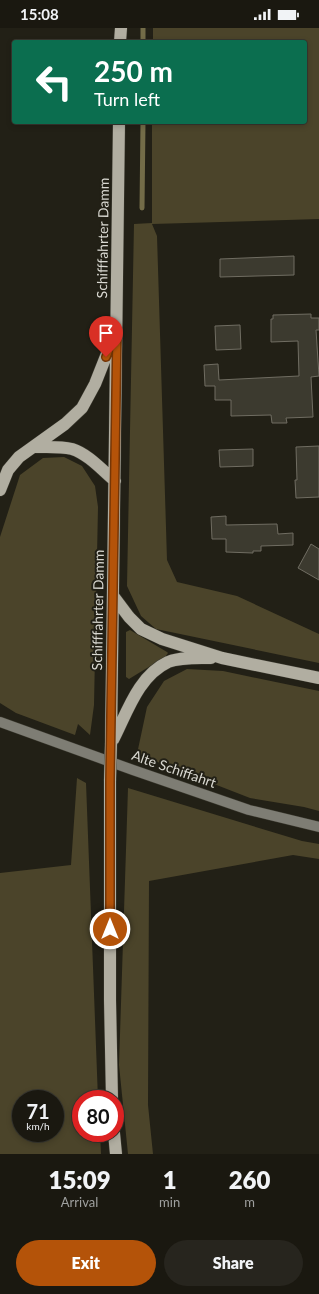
<!DOCTYPE html>
<html lang="en">
<head>
<meta charset="utf-8">
<style>
  body { margin:0; font-family:Lato,sans-serif; background:#27251e; color:#f1f3f6; height:100vh; display:flex; flex-direction:column; font-size:15px; white-space:nowrap }
  * { box-sizing:border-box; margin:0 }
  p { font-size:13px; color:#9fa09f }
  .icon { flex:none; width:22px; height:22px; fill:none; stroke:currentColor; stroke-width:2; stroke-linecap:round; stroke-linejoin:round }
  .map { position:relative; height:1126px; overflow:hidden }
  .panel { display:flex; flex-direction:column; background:#1a1810; flex:1 }
  .panel>* { flex:none }
  .guide { position:absolute; left:12px; top:12px; width:295px; height:84px; border-radius:4px; box-shadow:0 2px 6px #0003,0 0 0 1px #383730; background:#0b6e4f; color:#fff; overflow:hidden }
  .speed { position:absolute; left:12px; top:1062px; display:flex; gap:8px; font-size:20px; font-weight:700; text-align:center }
  .speed>* { display:grid; place-content:center; width:52px; height:52px; border-radius:50%; background:#1a1810; box-shadow:0 2px 6px #0003,0 0 0 1px #383730; line-height:1 }
  .speed small { font-size:10px; font-weight:400 }
  .speed .limit { border:6px solid #d22; background:#fff; color:#111 }
  .pin { position:absolute; display:grid; place-items:center; width:34px; height:34px; color:#fff; margin:-41px -17px; border-radius:50% 50% 50% 0; rotate:-45deg; box-shadow:0 0 4px #0007 }
  .pin .icon { rotate:45deg }
  .me { position:absolute; width:44px; margin:-22px; rotate:0deg; stroke-linejoin:round; filter:drop-shadow(0 0 3px #0008) }
  .turn { display:flex; align-items:center; gap:14px; height:84px; padding:0 16px; font-size:18px }
  .turn .icon { width:52px; height:52px; stroke-width:2.5 }
  .turn b { display:block; font-size:28px; line-height:34px }
  .eta { display:flex; justify-content:space-evenly; align-items:center; height:68px; text-align:center }
  .eta b { font-size:24px; font-weight:800; line-height:28px }
  .button { display:flex; gap:8px; margin-top:auto; padding:8px 16px }
  .button a { flex:1; height:46px; border-radius:24px; background:#b45309; color:#fff; font-size:16px; font-weight:800; line-height:46px; text-align:center }
  .button a+a { background:#27251e; color:#f1f3f6 }
  .status { display:flex; justify-content:space-between; align-items:center; height:28px; padding:0 20px; background:#1a1810; direction:ltr }
  .status svg { height:11px; fill:currentColor }
  .map>svg:first-child { display:block }
  .green { fill:#4b442a; fill-rule:evenodd }
  .lines { fill:none; stroke-linecap:round; stroke-linejoin:round }
  .stream { stroke:#736c48; stroke-width:5 }
  .building { fill:#3c3a2f; stroke:#706d62 }
  .secondary-casing { stroke:#3c3a30; stroke-width:11 }
  .highway-casing { stroke:#3c3a30; stroke-width:13 }
  .secondary { stroke:#7e7d74; stroke-width:10 }
  .highway { stroke:#b1aea1; stroke-width:12 }
  .highway-bridge-casing { stroke:#3c3a30; stroke-width:13; stroke-linecap:butt }
  .highway-bridge { stroke:#b1aea1; stroke-width:12 }
  .route-casing { stroke:#753606; stroke-width:10 }
  .route { stroke:#b45309; stroke-width:7 }
  .labels { text-anchor:middle; stroke-width:4; stroke-linejoin:round; paint-order:stroke }
  .street-label { font-size:14px; fill:#d9d8d1; stroke:#222016 }
</style>
</head>
<body>
<div class="status"><b>15:08</b><svg viewBox="0 0 49 12"><path d="M0 12V9h3v3zM5 12V6h3v6zM10 12V3h3v9zM15 12V0h3v12zM26 1h20v11H26zM47 4h2v5h-2z"/></svg></div>
<div class="map">
<svg width="319" height="1126" viewBox="0 0 319 1126">
  <rect width="100%" height="100%" fill="#222016"/>
  <!-- green -->
  <path class="green" d="M153 0H319V191L152 196 157 208 167 532 177 554 237 568 319 606V635L156 601 141 588 127 558 134 196 152 195V94H305V14H153Z
    M64 429 82 438 95 458 98 479 94 677 90 707 78 696 75 707 16 685 0 675V509L20 447 43 430Z
    M130 602 167 624 168 625 165 629 129 651 126 649V604Z
    M187 641 223 643 319 663V783L304 779 250 770 137 726 147 679 164 653Z
    M77 750 86 755 98 1071H81V1105H100L101 1126H0V845L71 837ZM21 1071H55V1105H21Z
    M128 760 302 813 319 816V831L293 827 149 853 148 1077 153 1126H128L119 1037Z"/>
  <g class="lines">
    <!-- stream -->
    <path class="stream" d="M143 14V0
      M142 180 143 94"/>
  </g>
  <!-- building -->
  <path class="building" d="M294 228V247L220 249V231Z
    M311 286V290H319V302H316L319 348 311 349 313 389 286 390 287 395H272L271 387 231 388V372H215V358H205L204 337 218 336 219 352 299 348 298 313 271 314V291H273V287Z
    M240 297 241 321 216 322 215 298Z
    M319 418V469L296 470 295 452H297L296 419Z
    M253 421V438L220 439 219 422Z
    M226 488V497L277 496 278 506 293 505V517L261 518V523H253V525L226 524V511H212L211 489Z
    M311 516 319 521V552L298 540Z"/>
  <g class="lines">
    <!-- secondary casing -->
    <g class="secondary-casing">
      <path id="secondary" d="M0 694 133 742 249 782 319 799"/>
    </g>
    <!-- highway casing -->
    <g class="highway-casing">
      <path id="highway" d="M120 14 121 0
        M34 419C47 419 60 418 72 421 88 426 102 442 115 453
        M0 462 8 442 19 429 65 396 82 380 95 356 114 308
        M114 569 129 589 141 601 162 611 222 630 319 650
        M113 712C127 685 138 648 168 634 181 629 198 630 211 630
        M111 715 119 94
        M110 753V972L112 1071
        M114 1105 116 1126"/>
    </g>
    <!-- secondary -->
    <use href="#secondary" class="secondary"/>
    <!-- highway -->
    <use href="#highway" class="highway"/>
    <!-- highway-bridge casing -->
    <g class="highway-bridge-casing">
      <path id="highway-bridge" d="M110 753 111 715"/>
    </g>
    <!-- highway-bridge -->
    <use href="#highway-bridge" class="highway-bridge"/>
  </g>
  <g class="lines">
    <!-- route casing -->
    <g class="route-casing">
      <path id="route" d="M106 329 117 302 110 753V901"/>
    </g>
    <!-- route -->
    <use href="#route" class="route"/>
  </g>
  <g class="labels">
    <!-- street labels -->
    <g class="street-label">
      <text transform="translate(103 210) rotate(-89)" y="5">Schifffahrter Damm</text>
      <text transform="translate(98 582) rotate(-89)" y="5">Schifffahrter Damm</text>
      <text transform="translate(174 741) rotate(19)" y="5">Alte Schiffahrt</text>
    </g>
  </g>
</svg>
<div class="speed"><div>71<small>km/h</small></div><div class="limit">80</div></div>
<div class="pin" style="left:106px;top:329px;background:#d93025"><svg class="icon" aria-label="arrive" viewBox="0 0 24 24"><path d="M6 21V4h12l-3 4 3 4H6"/></svg></div>
<svg class="me" style="left:110px;top:901px" viewBox="-20 -20 40 40"><circle r="17" fill="#b45309" stroke="#fff" stroke-width="3"/><path d="M0-11L8 9 0 5-8 9z" fill="#fff"/></svg>
<div class="guide">
<div class="turn"><svg class="icon" aria-label="left" viewBox="0 0 24 24"><path d="M17 20v-9H6M10 6l-5 5 5 5"/></svg><div><b>250 m</b>Turn left</div></div>
</div>
</div>
<section class="panel">
<div class="eta">
<div><b>15:09</b><p>Arrival</p></div>
<div><b>1</b><p>min</p></div>
<div><b>260</b><p>m</p></div>
</div>
<div class="button"><a>Exit</a><a>Share</a></div>
</section>
</body>
</html>
